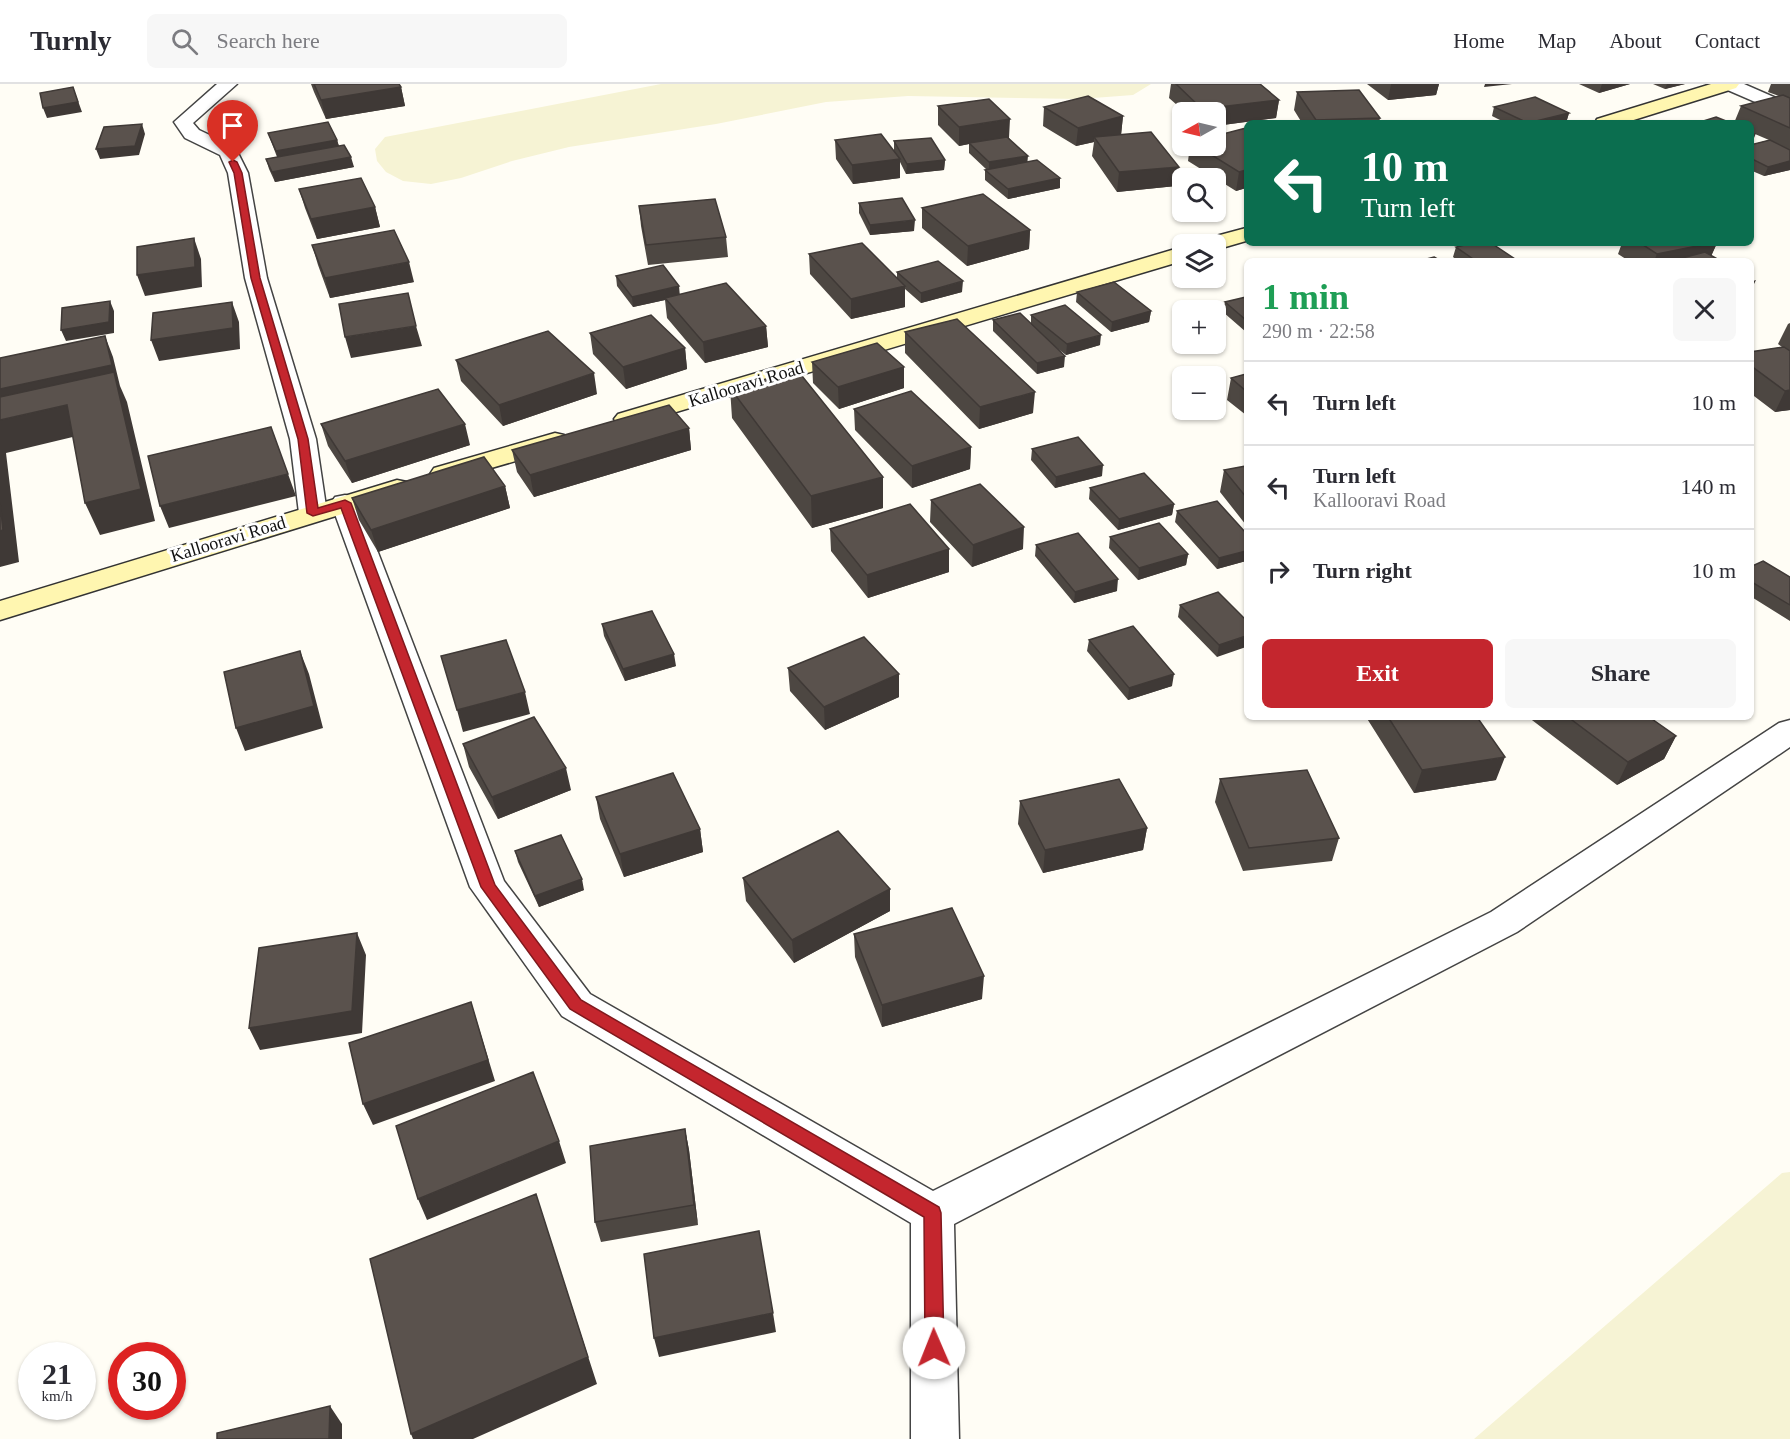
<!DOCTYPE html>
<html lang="en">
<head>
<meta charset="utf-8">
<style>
  body { margin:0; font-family:Georgia,serif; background:#f7f7f7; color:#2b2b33; height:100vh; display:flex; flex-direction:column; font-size:22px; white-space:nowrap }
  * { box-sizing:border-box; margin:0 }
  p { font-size:20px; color:#7c7c81 }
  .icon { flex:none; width:33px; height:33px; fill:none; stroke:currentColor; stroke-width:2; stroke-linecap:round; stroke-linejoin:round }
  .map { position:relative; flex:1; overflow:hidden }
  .panel { position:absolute; left:1244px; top:174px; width:510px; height:462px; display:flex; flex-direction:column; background:#fff; border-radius:9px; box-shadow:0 2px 4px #0004 }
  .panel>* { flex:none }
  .hud { position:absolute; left:1244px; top:36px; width:510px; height:126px; border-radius:9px; box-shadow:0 2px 4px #0004; background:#0b6e4f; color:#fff; overflow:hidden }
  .needle { width:39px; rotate:262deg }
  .controls { position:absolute; left:1172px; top:18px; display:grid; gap:12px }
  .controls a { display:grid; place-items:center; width:54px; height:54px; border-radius:9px; background:#fff; box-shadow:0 2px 4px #0004; font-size:30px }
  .speed { position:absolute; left:18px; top:1258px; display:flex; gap:12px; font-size:30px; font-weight:700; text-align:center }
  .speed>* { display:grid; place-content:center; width:78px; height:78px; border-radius:50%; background:#fff; box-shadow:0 2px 4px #0004; line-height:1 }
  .speed small { font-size:15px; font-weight:400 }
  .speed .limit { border:9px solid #d22; background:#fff; color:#111 }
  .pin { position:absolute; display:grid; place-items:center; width:51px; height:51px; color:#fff; margin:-62px -26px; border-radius:50% 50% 50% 0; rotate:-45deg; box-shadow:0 0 6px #0007 }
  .pin .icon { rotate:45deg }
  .me { position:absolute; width:66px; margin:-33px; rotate:359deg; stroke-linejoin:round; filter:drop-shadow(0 0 4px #0008) }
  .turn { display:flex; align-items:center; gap:21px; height:126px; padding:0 18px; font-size:27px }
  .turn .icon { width:78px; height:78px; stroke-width:2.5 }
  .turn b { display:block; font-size:42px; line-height:51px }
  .round { display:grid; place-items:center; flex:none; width:63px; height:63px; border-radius:9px; background:#f7f7f7 }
  .headline { display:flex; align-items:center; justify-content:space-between; height:102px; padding:0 18px }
  h1 { font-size:36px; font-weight:700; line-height:45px; color:#1e9e55 }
  .cta { display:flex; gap:12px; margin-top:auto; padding:12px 18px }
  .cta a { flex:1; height:69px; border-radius:9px; background:#c4262e; color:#fff; font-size:24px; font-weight:700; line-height:69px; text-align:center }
  .cta a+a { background:#f7f7f7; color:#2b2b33 }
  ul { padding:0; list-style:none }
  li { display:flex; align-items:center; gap:18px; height:84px; padding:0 18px; border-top:2px solid #e1e1e2 }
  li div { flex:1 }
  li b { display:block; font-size:22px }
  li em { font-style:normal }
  header { display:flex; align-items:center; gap:36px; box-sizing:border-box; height:84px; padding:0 30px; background:#fff; border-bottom:2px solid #e1e1e2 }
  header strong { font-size:28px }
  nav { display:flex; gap:33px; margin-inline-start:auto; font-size:21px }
  .search { width:420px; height:54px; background:#f7f7f7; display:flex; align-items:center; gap:15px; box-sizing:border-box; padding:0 21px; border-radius:9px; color:#7c7c81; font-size:22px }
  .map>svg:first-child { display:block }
  .farmland { fill:#f6f3d4 }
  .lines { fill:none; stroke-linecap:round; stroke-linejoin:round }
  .street-casing { stroke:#444; stroke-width:3 }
  .secondary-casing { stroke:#333; stroke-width:3 }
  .street { fill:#fff; fill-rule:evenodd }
  .secondary { fill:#fff6b0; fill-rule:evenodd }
  .wall { fill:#4d4742 }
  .shaded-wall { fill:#3f3936 }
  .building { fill:#5a524d; stroke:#3f3936; stroke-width:1.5 }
  .route { fill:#c4262e; stroke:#7f191e; stroke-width:1.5 }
  .labels { text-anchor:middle; stroke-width:6; stroke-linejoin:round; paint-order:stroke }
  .far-street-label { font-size:18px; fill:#111; stroke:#fff }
</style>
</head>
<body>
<header>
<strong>Turnly</strong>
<div class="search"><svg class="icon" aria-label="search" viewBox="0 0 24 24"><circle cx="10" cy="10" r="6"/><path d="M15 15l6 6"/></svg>Search here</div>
<nav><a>Home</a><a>Map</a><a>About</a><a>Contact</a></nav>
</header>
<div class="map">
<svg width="1790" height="1355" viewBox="0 0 1790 1355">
  <rect width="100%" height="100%" fill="#fffdf5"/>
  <!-- farmland -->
  <path class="farmland" d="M661 0H1151L1133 11 1080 15 908 12 826 18 716 40 569 63 512 77 461 94 431 100 403 97 386 88 377 77 375 65 385 53Z
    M1790 1088V1355H1474L1782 1089Z"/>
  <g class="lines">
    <!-- street casing -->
    <g class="street-casing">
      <path id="street" d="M217 0H237L193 39 199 46 235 63 248 89 267 194 316 355 327 429 323 435 313 437 303 435 299 429 290 355 245 194 228 89 220 71 185 54 174 38Z
        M1720 0H1744L1790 20V33L1723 4Z
        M345 411 355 413 359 419 504 797 590 910 933 1107 1491 828 1779 639 1790 636V663L1517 848 954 1140 959 1355H911V1139L562 932 470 803 331 419 335 413Z"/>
    </g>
    <!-- secondary casing -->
    <g class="secondary-casing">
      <path id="secondary" d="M1711 0H1739L1736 4 1624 39H1595L1597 35Z
        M1246 144V157L1215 166V160H1202L1205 155Z
        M1182 163V177L636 340 627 343 618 340 614 335 618 330Z
        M555 349 564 351 568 357 564 363 443 398 434 396 430 390 434 384Z
        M397 396 407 398 410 404 407 410 0 536V517Z"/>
    </g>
    <!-- street -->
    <use href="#street" class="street"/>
    <!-- secondary -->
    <use href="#secondary" class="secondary"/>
  </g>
  <!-- wall -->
  <path class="wall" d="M311 0H399L401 3 405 22 326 35 314 8Z
    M1171 0H1260L1279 16 1276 34 1215 42V28H1185L1169 14Z
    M1367 0H1439L1436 11 1388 16Z
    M1579 0H1630L1599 9Z
    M1653 0H1685L1665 5Z
    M1771 0H1790V86L1764 92 1750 86V61L1769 56 1755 50 1752 59H1750V39H1734L1741 22 1779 12 1768 8Z
    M1297 8 1380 34 1379 39H1302L1294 26Z
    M938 22 1009 54 1027 78 1060 104 1008 115 985 96V86H987L969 69V60L959 62 938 41Z
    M1044 23 1123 32 1121 51 1176 102 1117 108 1092 72 1094 58 1076 62 1043 42Z
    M1494 23 1569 29 1566 39H1506L1492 32Z
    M1246 44V104L1236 107 1188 77 1190 62H1215Z
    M268 49 337 56 339 62 354 83 275 98 269 85 266 75 277 73Z
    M835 56 894 67V57L945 76 944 86 906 90 900 78V94L853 100 836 75Z
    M299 105 375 123 380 143 317 155 305 124Z
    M859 119 914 147 870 151 859 129Z
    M639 122 726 153 728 173 648 181 641 142Z
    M922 124 1030 146 1029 165 967 182 922 144Z
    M1622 159H1717L1711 172 1721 177H1629L1618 170Z
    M312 161 414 198 330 214 318 181Z
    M1456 163 1518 177H1458L1453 173Z
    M809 170 897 194V188L962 208 921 219 905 205V223L851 235 810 190Z
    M616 192 680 210 766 242 768 263 705 279 667 234 665 216 633 223 617 202Z
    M1077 208 1151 227 1149 238 1111 248 1076 218Z
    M1246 213V248L1223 228 1225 218Z
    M1031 231 1100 261 1066 271 1054 262 1064 283 1037 290 993 247V236L1031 240Z
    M1790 239V326L1775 328 1750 309V268L1782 263 1778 260 1788 240Z
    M905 248 1033 329 979 345 905 269Z
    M590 249 685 264 687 285 626 305 593 270Z
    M456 276 597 310 503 342 461 297Z
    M812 278 904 283V304L839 325 813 299Z
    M1246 290V331L1227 316 1231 294Z
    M730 304 883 424 812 444 732 334Z
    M854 325 971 363 970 385 912 404 855 346Z
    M321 340 470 361 352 399 328 362Z
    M689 344 691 366 534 413 517 388 512 366Z
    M1032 365 1102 392 1055 404 1031 376Z
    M1246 382V441L1220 408 1224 386Z
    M505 402 510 424 378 468 359 436 352 414Z
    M1090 404 1174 420 1172 431 1118 446 1089 415Z
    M931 416 1023 465 972 483 930 438Z
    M1177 427 1246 449V477L1217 485 1175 438Z
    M830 445 949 465V488L868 514 831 467Z
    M1110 453 1188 470 1186 481 1138 496 1109 464Z
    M1036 461 1117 507 1074 519 1035 472Z
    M1750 483 1790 493V537L1750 512Z
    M1180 521 1246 536 1217 573 1178 533Z
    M602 540 676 582 625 597 604 552Z
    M1089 556 1172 602 1128 616 1087 567Z
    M788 584 899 613 825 646 790 607Z
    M1366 633H1477L1496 696 1414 709Z
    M1528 633H1649L1676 652 1664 675 1617 701Z
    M463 660 571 706 498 735 469 683Z
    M1220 695 1339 754 1332 777 1243 787 1215 718Z
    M596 713 700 745 703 768 624 793 600 735Z
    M1020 717 1147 744 1143 766 1043 789 1018 740Z
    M515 767 584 806 539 823 518 778Z
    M743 794 890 827 794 879 746 817Z
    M854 850 982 915 882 943 855 873Z
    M685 1045 689 1066 698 1141 601 1158 595 1138Z"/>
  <!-- shaded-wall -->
  <path class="shaded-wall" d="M1391 0H1439L1436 11 1388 16Z
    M1485 0H1512L1484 3Z
    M1602 0H1630L1599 9Z
    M1667 0H1685L1665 5Z
    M73 3 82 28 47 34 43 24Z
    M401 3 405 22 326 35 321 16Z
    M1279 16 1276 34 1215 42V28H1202V25Z
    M1569 29 1566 39H1531Z
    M1123 32 1121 51 1094 53V58L1076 62 1078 44Z
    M1010 35 1009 54 969 59V60L959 62V43Z
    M142 40 145 50 139 71 100 75 96 65Z
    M1756 49 1752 59H1750V51Z
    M337 56 340 66 278 76 276 67Z
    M1028 72 1027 82 989 88V78Z
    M351 73 354 83 275 98 272 88Z
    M900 75V94L853 100 852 81Z
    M945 76 944 86 906 90 907 80Z
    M1790 77V86L1764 92 1768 83Z
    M1179 83 1176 102 1117 108 1119 88Z
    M1246 86V104L1236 107 1239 88Z
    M1060 94V104L1008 115V105Z
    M375 123 380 143 317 155 311 135Z
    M915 136 914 147 870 151V141Z
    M1030 146 1029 165 967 182 968 162Z
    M194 154 201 175 202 203 145 212 137 191Z
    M1712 159H1717L1709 177H1654L1657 170Z
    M409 178 414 198 330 214 325 194Z
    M1756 196 1750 208V198Z
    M963 197 962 208 921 219V209Z
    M679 202 680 213 665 214V216L633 223 632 213Z
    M905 202V223L851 235V215Z
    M110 217 114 227V249L66 257 61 246Z
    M232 218 239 238 240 265 159 277 151 256Z
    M1151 227 1149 238 1111 248 1112 238Z
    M416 242 422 262 351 274 345 253Z
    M766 242 768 263 705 279 703 258Z
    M1101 251 1100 261 1066 271 1067 260Z
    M105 252 113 273 120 302 127 318 155 437 100 451 85 419 118 303 0 329V305Z
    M685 264 687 285 626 305 623 283Z
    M1065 272 1064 283 1037 290V279Z
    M904 283V304L839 325 838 303Z
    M594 289 597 310 503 342 499 321Z
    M1790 306V326L1775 328 1785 307Z
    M1035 308 1033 329 979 345 980 323Z
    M67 321 81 351 6 369 19 478 0 483V336Z
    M465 340 470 361 352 399 345 377Z
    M689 344 691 366 534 413 530 391Z
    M971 363 970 385 912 404V382Z
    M1103 381 1102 392 1055 404 1056 393Z
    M288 390 296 412 169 444 160 422Z
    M883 393V424L812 444 811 412Z
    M505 402 510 424 378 468 371 446Z
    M1174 420 1172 431 1118 446 1119 435Z
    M1024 443 1023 465 972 483 973 461Z
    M949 465V488L868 514 867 491Z
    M1246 467V477L1217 485 1219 474Z
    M1188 470 1186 481 1138 496 1139 484Z
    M1118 495 1117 507 1074 519 1075 508Z
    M1246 552V563L1217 573 1219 561Z
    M300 567 309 590 323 644 245 667 236 644Z
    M674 570 676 582 625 597 623 585Z
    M899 590V613L825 646 824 623Z
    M1174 590 1172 602 1128 616 1129 604Z
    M525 608 530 630 463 648 457 626Z
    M1676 652 1664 675 1617 701 1628 678Z
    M1505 673 1496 696 1414 709 1422 686Z
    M566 684 571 706 498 735 492 713Z
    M1147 744 1143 766 1043 789 1045 766Z
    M700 745 703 768 624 793 620 770Z
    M582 795 584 806 539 823 535 812Z
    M890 805V827L794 879 792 856Z
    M357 849 366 871 362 949 260 966 249 944Z
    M984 892 982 915 882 943V921Z
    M471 918 495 997 373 1041 363 1020Z
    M685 1045 689 1066 698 1141 694 1121Z
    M559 1057 566 1079 427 1136 418 1115Z
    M545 1139 597 1300 473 1355H413L411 1350Z
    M773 1229 776 1248 659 1273 654 1254Z
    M330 1322 342 1340V1355H329Z"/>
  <!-- building -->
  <path class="building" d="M314 0H399L401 3 321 16Z
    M1176 0H1260L1279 16 1202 25Z
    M73 3 78 18 43 24 40 9Z
    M1359 6 1380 34 1316 36 1297 8Z
    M1783 11 1790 14V44L1741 22Z
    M1088 12 1123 32 1078 44 1044 23Z
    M1535 13 1569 29 1528 39 1494 23Z
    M989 15 1010 35 959 43 938 22Z
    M1716 33 1731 39H1697Z
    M328 38 337 56 276 67 268 49Z
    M142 40 135 62 96 65 104 43Z
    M1246 44V86L1239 88 1197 62H1215V52Z
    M1151 48 1179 83 1119 88 1094 53Z
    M881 50 900 75 852 81 835 56Z
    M1007 53 1028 72 989 78 969 59Z
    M931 54 945 76 907 80 894 57Z
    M1770 56 1790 66V77L1768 83 1750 74V61Z
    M344 61 351 73 272 88 266 75Z
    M1037 76 1060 94 1008 105 985 86Z
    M361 94 375 123 311 135 299 105Z
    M983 110 1030 146 968 162 922 124Z
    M902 114 915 136 870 141 859 119Z
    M715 115 726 153 646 161 639 122Z
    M394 146 409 178 325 194 312 161Z
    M194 154 195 183 137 191V163Z
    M862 159 905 202 851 215 809 170Z
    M1473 159H1491L1518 177H1476L1456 163Z
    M1640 159H1712L1657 170Z
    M1705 168 1721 177H1671Z
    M1434 173 1441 177H1419Z
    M938 177 963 197 921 209 897 188Z
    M663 181 679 202 632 213 616 192Z
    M1114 198 1151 227 1112 238 1077 208Z
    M726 199 766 242 703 258 665 214Z
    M408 209 416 242 345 253 339 220Z
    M1246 213V236L1225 218Z
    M110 217 109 238 61 246 62 224Z
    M232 218 233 244 151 256 153 229Z
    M1065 221 1101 251 1067 260 1031 231Z
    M1020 229 1065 272 1037 279 993 236Z
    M651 231 685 264 623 283 590 249Z
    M957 235 1035 308 980 323 905 248Z
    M548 247 594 289 499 321 456 276Z
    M105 252 112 281 0 305V274Z
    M877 259 904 283 838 303 812 278Z
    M1784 263 1790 267V306L1785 307 1750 281V268Z
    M798 287 883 393 811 412 730 304Z
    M114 288 141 405 85 419 67 321 0 336V313Z
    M1246 290V307L1231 294Z
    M438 305 465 340 345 377 321 340Z
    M911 307 971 363 912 382 854 325Z
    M669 321 689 344 530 391 512 366Z
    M271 343 288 390 160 422 148 372Z
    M1078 353 1103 381 1056 393 1032 365Z
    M484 373 505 402 371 446 352 414Z
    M1246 382V413L1224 386Z
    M1144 389 1174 420 1119 435 1090 404Z
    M980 400 1024 443 973 461 931 416Z
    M1217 417 1246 449V467L1219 474 1177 427Z
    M0 418 3 446 0 447Z
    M910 420 949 465 867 491 830 445Z
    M1159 439 1188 470 1139 484 1110 453Z
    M1078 449 1118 495 1075 508 1036 461Z
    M1763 477 1790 493V521L1750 497V483Z
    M1218 508 1246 536V552L1219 561 1180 521Z
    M652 527 674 570 623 585 602 540Z
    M1133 542 1174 590 1129 604 1089 556Z
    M864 553 899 590 824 623 788 584Z
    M506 556 525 608 457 626 441 572Z
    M300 567 314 622 236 644 224 588Z
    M534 633 566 684 492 713 463 660Z
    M1388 633H1477L1505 673 1422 686Z
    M1568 633H1649L1676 652 1628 678Z
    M1307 686 1339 754 1249 764 1220 695Z
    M673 689 700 745 620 770 596 713Z
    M1119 695 1147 744 1045 766 1020 717Z
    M838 747 890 805 792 856 743 794Z
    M561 751 582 795 535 812 515 767Z
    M952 824 984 892 882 921 854 850Z
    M357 849 352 927 249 944 259 864Z
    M471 918 488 976 363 1020 349 959Z
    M533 988 559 1057 418 1115 396 1042Z
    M685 1045 694 1121 595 1138 590 1062Z
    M536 1110 588 1273 411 1350 370 1175Z
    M759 1147 773 1229 654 1254 644 1170Z
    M330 1322 329 1355H217V1349Z"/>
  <!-- route -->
  <path class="route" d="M233 76 237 78 242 89 260 194 308 355 318 424 345 416 351 419 495 801 581 916 939 1123 941 1129 944 1264 941 1271 934 1274 927 1271 925 1264 924 1133 570 925 481 803 341 424 313 432 307 429 298 355 251 194 234 89 229 78Z"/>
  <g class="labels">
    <!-- far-street labels -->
    <g class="far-street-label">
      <text transform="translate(746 300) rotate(-17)" y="6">Kallooravi Road</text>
      <text transform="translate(228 455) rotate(-17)" y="6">Kallooravi Road</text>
    </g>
  </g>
</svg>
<div class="controls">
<a><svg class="needle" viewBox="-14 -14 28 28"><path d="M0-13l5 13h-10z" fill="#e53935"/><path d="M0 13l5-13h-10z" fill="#7c7c81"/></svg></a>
<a><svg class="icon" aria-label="search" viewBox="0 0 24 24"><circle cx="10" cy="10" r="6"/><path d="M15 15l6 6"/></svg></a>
<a><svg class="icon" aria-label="layers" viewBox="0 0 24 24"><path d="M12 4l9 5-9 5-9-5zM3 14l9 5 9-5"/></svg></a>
<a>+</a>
<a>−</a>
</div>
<div class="speed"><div>21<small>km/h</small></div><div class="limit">30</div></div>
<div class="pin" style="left:233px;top:78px;background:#d93025"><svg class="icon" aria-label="arrive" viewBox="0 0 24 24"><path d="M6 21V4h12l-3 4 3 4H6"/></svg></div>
<svg class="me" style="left:934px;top:1264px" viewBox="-20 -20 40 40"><circle r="19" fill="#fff"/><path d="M0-13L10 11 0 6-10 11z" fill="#c4262e"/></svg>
<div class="hud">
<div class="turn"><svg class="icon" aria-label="left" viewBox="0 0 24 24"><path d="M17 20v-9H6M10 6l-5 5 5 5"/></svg><div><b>10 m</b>Turn left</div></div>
</div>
<section class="panel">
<div class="headline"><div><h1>1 min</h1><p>290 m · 22:58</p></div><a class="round"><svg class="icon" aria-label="close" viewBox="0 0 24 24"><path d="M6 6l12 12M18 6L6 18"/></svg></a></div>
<ul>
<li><svg class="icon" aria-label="left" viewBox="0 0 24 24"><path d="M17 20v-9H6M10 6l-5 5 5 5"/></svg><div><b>Turn left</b></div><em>10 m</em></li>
<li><svg class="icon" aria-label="left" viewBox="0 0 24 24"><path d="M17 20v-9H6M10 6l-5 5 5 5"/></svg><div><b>Turn left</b><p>Kallooravi Road</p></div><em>140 m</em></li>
<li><svg class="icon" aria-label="right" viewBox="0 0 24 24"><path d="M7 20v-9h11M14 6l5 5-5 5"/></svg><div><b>Turn right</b></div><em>10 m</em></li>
</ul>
<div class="cta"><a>Exit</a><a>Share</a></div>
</section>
</div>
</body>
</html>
